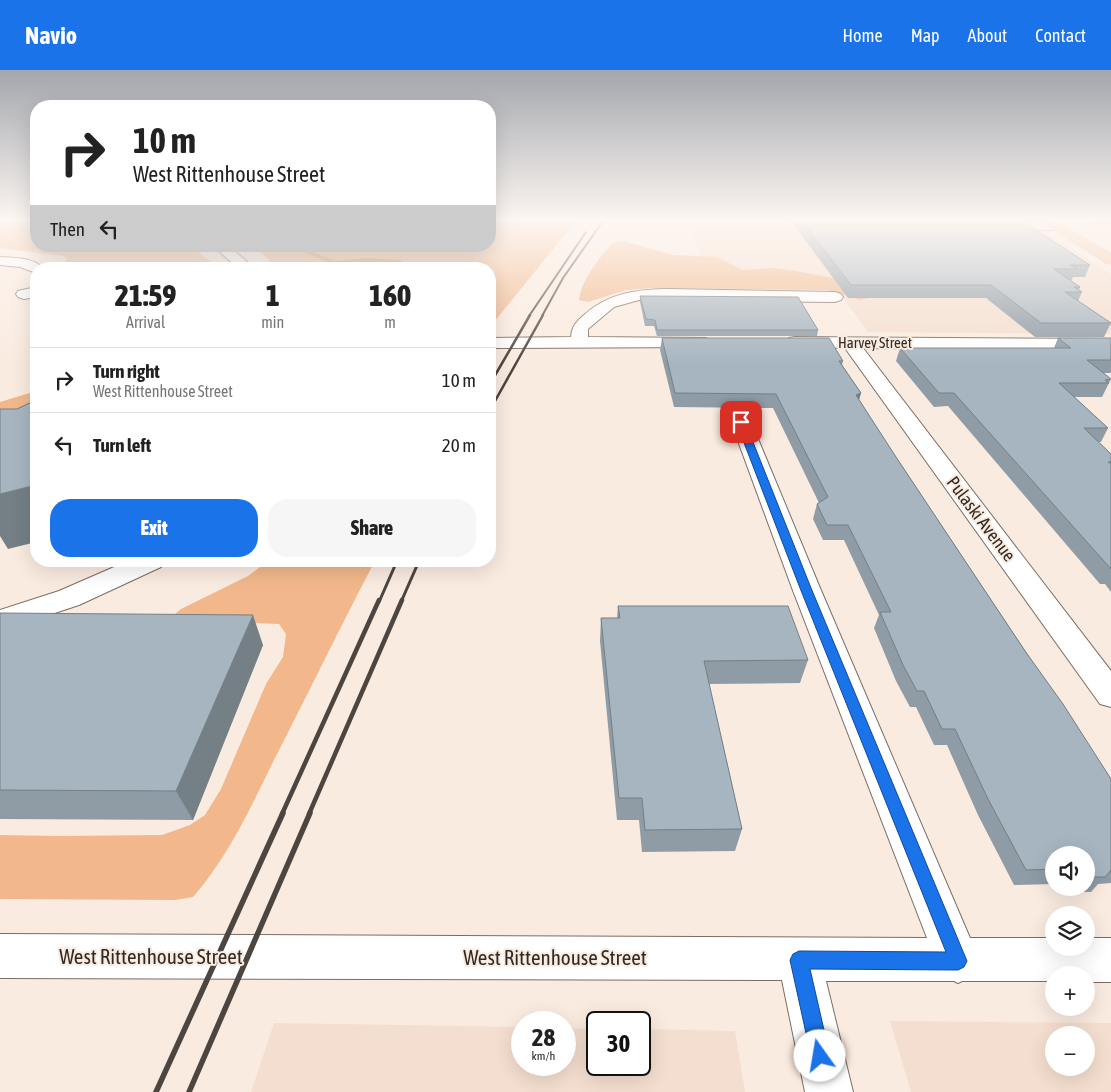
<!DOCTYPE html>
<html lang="en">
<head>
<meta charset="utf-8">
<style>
  body { margin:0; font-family:"Asap Condensed",sans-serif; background:#f6f6f6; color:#222; height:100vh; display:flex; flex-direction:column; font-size:19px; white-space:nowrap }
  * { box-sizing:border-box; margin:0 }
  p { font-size:16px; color:#767676 }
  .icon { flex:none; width:28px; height:28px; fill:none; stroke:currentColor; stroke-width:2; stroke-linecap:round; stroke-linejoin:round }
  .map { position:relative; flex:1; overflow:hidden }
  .side { position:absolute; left:30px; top:192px; width:466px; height:305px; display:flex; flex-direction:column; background:#fff; border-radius:20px; box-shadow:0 5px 20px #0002 }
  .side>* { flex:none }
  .hud { position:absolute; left:30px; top:30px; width:466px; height:152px; border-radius:20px; box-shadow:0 5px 20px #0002; background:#fff; color:#222; overflow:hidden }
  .controls { position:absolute; left:1045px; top:776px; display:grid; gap:10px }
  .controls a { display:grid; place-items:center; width:50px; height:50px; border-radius:50%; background:#fff; box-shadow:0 5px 20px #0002; font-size:25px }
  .speed { position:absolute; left:511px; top:941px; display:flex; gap:10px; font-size:25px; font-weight:700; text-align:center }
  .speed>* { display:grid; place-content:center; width:65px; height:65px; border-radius:50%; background:#fff; box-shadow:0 5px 20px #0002; line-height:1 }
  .speed small { font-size:12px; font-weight:400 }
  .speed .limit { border:2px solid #111; border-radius:8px; background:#fff; color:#111 }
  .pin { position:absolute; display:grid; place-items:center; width:42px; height:42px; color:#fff; margin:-21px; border-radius:10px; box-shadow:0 2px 8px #0006 }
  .me { position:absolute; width:55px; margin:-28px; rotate:347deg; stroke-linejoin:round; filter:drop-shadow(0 0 4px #0008) }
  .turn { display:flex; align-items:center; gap:18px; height:105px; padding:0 20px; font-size:22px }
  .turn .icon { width:65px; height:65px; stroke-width:2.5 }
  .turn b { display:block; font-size:35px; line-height:42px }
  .then { display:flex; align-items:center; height:48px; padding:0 20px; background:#0003; gap:10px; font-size:19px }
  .eta { display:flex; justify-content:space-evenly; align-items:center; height:85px; text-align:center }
  .eta b { font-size:30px; font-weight:800; line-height:35px }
  .action { display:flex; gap:10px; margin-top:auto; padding:10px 20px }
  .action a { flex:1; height:58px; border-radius:20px; background:#1a73e8; color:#fff; font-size:20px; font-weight:800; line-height:58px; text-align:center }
  .action a+a { background:#f6f6f6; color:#222 }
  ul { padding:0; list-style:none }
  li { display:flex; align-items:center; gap:15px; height:65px; padding:0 20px; border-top:1px solid #e0e0e0 }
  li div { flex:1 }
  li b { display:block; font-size:19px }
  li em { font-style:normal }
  header { display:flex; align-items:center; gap:30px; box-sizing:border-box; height:70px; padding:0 25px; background:#1a73e8; color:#fff }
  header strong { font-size:24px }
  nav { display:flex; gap:28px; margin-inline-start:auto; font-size:18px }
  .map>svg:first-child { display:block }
  .built { fill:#f4decf; fill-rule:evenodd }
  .green { fill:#f2b88b }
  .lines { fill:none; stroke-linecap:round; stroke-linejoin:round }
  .stream { fill:#dc9155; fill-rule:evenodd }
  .minor-casing { stroke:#7b6d63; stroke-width:2 }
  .major-casing { stroke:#d1d0cf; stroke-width:2 }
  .minor { fill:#fff; fill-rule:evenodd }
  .major { fill:#f4c297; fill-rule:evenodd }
  .rail-far4 { stroke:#4d4540; stroke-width:2 }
  .rail-far3 { stroke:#4d4540; stroke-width:2.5 }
  .rail-far2 { stroke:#4d4540; stroke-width:3 }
  .rail-far1 { stroke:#4d4540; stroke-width:4.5 }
  .rail { stroke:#4d4540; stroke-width:5.5 }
  .wall { fill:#8f9ca5 }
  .shaded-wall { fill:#747f86 }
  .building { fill:#a6b5c0; stroke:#747f86 }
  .route { fill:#1a73e8; stroke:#114b97 }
  .labels { text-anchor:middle; stroke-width:4; stroke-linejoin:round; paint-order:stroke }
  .far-street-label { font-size:15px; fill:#302a26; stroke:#faebe0 }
  .street-label { font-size:18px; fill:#302a26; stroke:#faebe0 }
  .near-street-label { font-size:21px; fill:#302a26; stroke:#faebe0 }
</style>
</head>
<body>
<header>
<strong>Navio</strong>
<nav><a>Home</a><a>Map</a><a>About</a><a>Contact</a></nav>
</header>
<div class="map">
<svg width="1111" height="1022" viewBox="0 0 1111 1022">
  <rect width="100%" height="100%" fill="#faebe0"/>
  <!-- built -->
  <path class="built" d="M689 156 1040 158 1111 204V264L868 262 828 207 709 206Z
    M890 951 1111 953V1022H911ZM1054 965H1086V998H1054Z
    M274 953 522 957V995H565V958L597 959 598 995H640V959L735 961 745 1022H251Z"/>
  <!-- green -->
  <path class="green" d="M0 151H36V176H190L220 199H82L65 191 67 189 64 186 0 178Z
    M490 151H576L490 257V199H277L264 185 251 176H490Z
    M623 171 673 185 717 187 743 200 773 198 796 201 864 214 881 225 860 230 828 220 653 218 626 220 588 232 579 230C581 210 599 189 612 173Z
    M36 321V374L0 346V332Z
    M268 491H375C340 557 308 624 274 690 251 737 228 787 193 827L175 830 0 829V765L57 766 162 765 190 755 205 745 221 719 266 614 283 587 286 564 279 554 168 550 181 539 248 506Z"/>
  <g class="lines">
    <!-- stream -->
    <path class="stream" d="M289 176H297L336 191 368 188 400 190 403 192 400 194 368 192 335 195Z"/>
    <!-- minor casing -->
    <g class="minor-casing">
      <path id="minor" d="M993 152H1054L1060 156 1054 160 988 159 987 156Z
        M213 176H229L255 199H239Z
        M0 187C14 188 34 187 44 199H36V203L20 197 0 195Z
        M36 217V227L24 229 18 227 16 224 18 221Z
        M670 219 835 222 841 224 843 227 841 230 835 232 639 230 614 237 588 259V267L706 268 709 272 706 276 700 277 490 278V268L571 267C572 256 576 252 584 245 608 223 638 219 670 219Z
        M795 267 1111 269V279L863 278 1111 601V637L1100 634 845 278 789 276 786 272 789 268Z
        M741 346 748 348 751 352 820 518 970 868H1054V878H1086V868H1111V912H1086V905H1054V911H962L958 913 954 911H826L853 1022H805L782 910 0 908V864L927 868 792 518 731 352 734 348Z
        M128 491H165L161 497 79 535 0 561V540L59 521Z"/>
    </g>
    <!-- major casing -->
    <g class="major-casing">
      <path id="major" d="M1040 151H1055L1111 184V194L1106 193Z"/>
    </g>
    <!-- minor -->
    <use href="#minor" class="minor"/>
    <!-- major -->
    <use href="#major" class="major"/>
    <!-- rail-far4 -->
    <path class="rail-far4" d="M529 246 586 162
      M542 246 563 208 603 151"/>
    <!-- rail-far3 -->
    <path class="rail-far3" d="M490 314 530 245
      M490 340 543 245"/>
    <!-- rail-far2 -->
    <path class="rail-far2" d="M379 532 397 491
      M401 532 419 491"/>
    <!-- rail-far1 -->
    <path class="rail-far1" d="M282 744 379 530
      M309 744 402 530"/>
    <!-- rail -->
    <path class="rail" d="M156 1022 283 743
      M189 1022 310 743"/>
  </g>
  <!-- wall -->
  <path class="wall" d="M791 151H900L1090 195 1085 207H1073L1071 211 1080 217 1079 220 1082 222 1078 231 1111 253 1104 267H1035L986 228H848Z
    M1091 151H1111V154H1096Z
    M640 226 818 260 817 266H657L654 256H645L640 232Z
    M662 268 843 291 842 295 861 323 859 330 896 387 1111 709V813L1098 814 1091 822H1077L1070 818H1086V785H1054V814L1014 815 978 745 947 675H934L916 637H910L896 611 874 558 879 545 844 470H823L813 449 817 434 819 433 773 338 674 337 660 280Z
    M1058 268H1111V303H1103L1111 309 1102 327H1074L1108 358 1101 372H1098L1111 384V522L1105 514H1100L948 336 934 337 896 291 900 278H1054Z
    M618 536 808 590 800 613 709 614 742 759 735 781 642 782 639 750H617L600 571 601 548H617Z
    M0 543 263 575 193 750 0 749Z"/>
  <!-- shaded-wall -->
  <path class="shaded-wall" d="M861 323 857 336 856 325Z
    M36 415V472L8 479 0 466V424Z
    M253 545 263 575 193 750 176 721Z"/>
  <!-- building -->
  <path class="building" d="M802 151H1022L1090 195H1070L1077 199H1054L1080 217H1074L1082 222H1065L1111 253H1041L991 215H851Z
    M640 226 798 227 818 260H657L655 250 646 249Z
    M662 268H829L843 291H839L861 323 856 325 896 387 1025 581 1063 634 1111 709V800L1105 807H1091L1086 804V785H1054V799L1026 800 988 729 955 659H942L924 621H917L903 595 880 542H891L848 455H827L817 434 828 427 776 324 675 323Z
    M1058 268H1111V290H1087L1111 309 1105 310 1109 313H1059L1108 358H1084L1111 384V392H1108L1111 394V499L954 323H939L900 278H1071Z
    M36 330V415L0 424V339H17Z
    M618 536H788L808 590 704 591 742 759 645 760 642 728H619L601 548H620Z
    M0 543 253 545 176 721 0 720Z"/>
  <!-- sky -->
  <linearGradient id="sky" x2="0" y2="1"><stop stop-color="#a3a6ad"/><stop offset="0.51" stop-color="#fdf6f1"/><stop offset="1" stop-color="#fdf6f1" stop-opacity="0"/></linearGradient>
  <rect width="1111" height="294" fill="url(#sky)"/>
  <!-- route -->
  <path class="route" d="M741 350 745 352 811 518 967 891 964 897 958 900 810 899 830 986 827 993 820 996 814 993 811 986 790 890 793 884 799 881 946 882 800 518 736 352Z"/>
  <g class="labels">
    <!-- far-street labels -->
    <g class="far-street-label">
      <text x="875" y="278">Harvey Street</text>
    </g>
    <!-- street labels -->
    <g class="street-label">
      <text transform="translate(981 449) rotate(53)" y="6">Pulaski Avenue</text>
    </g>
    <!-- near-street labels -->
    <g class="near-street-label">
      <text x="151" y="894">West Rittenhouse Street</text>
      <text x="555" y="895">West Rittenhouse Street</text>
    </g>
  </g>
</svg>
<div class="controls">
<a><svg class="icon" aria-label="sound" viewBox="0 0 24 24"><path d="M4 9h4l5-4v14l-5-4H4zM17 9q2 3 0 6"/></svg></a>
<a><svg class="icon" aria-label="layers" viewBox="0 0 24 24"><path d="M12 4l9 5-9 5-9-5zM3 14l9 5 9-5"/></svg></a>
<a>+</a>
<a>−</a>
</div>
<div class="speed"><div>28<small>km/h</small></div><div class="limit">30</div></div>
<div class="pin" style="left:741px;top:352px;background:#d93025"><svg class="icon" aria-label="arrive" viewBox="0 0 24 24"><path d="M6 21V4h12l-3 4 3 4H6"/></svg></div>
<svg class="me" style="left:820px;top:986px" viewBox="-20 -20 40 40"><circle r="19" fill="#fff"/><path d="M0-13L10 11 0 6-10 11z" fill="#1a73e8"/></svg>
<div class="hud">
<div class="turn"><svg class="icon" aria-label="right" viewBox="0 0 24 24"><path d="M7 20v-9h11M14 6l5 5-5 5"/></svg><div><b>10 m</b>West Rittenhouse Street</div></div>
<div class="then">Then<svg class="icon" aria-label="left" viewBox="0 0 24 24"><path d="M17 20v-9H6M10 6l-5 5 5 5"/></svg></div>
</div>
<section class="side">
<div class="eta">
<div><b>21:59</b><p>Arrival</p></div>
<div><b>1</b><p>min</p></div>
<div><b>160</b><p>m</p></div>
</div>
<ul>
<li><svg class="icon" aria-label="right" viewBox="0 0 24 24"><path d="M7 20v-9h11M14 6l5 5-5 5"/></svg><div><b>Turn right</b><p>West Rittenhouse Street</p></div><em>10 m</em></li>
<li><svg class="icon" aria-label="left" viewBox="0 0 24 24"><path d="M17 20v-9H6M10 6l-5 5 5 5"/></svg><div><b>Turn left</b></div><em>20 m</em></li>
</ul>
<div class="action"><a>Exit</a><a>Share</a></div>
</section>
</div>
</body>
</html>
